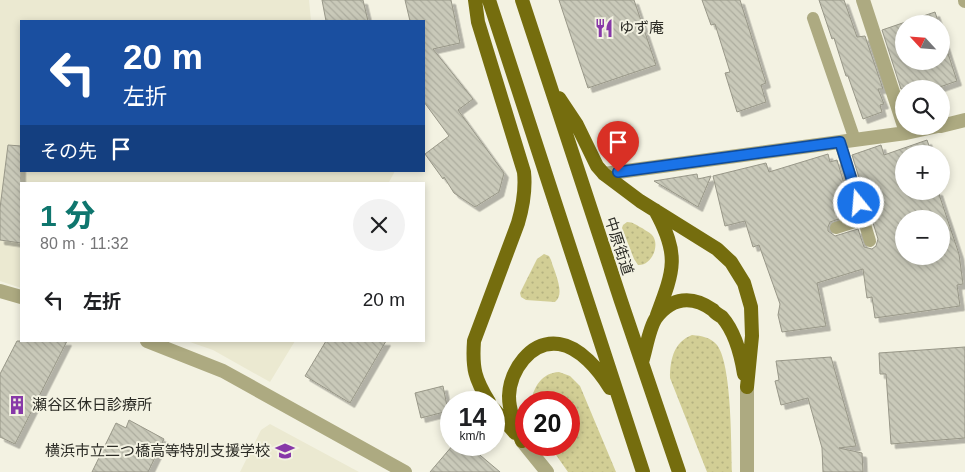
<!DOCTYPE html>
<html lang="ja">
<head>
<meta charset="utf-8">
<style>
  body { margin:0; font-family:Arial,"Noto Sans JP",sans-serif; background:#f2f2f2; color:#202124; height:100vh; display:flex; flex-direction:column; font-size:19px; white-space:nowrap }
  * { box-sizing:border-box; margin:0 }
  p { font-size:16px; color:#757577 }
  .icon { flex:none; width:28px; height:28px; fill:none; stroke:currentColor; stroke-width:2; stroke-linecap:round; stroke-linejoin:round }
  .map { position:relative; flex:1; overflow:hidden }
  .drawer { position:absolute; left:20px; top:182px; width:405px; height:160px; display:flex; flex-direction:column; background:#fff; border-radius:0px; box-shadow:0 2px 8px #0003 }
  .drawer>* { flex:none }
  .guide { position:absolute; left:20px; top:20px; width:405px; height:152px; border-radius:0px; box-shadow:0 2px 8px #0003; background:#1a4fa0; color:#fff; overflow:hidden }
  .needle { width:32px; rotate:296deg }
  .fabs { position:absolute; left:895px; top:15px; display:grid; gap:10px }
  .fabs a { display:grid; place-items:center; width:55px; height:55px; border-radius:50%; background:#fff; box-shadow:0 2px 8px #0003; font-size:25px }
  .speed { position:absolute; left:440px; top:391px; display:flex; gap:10px; font-size:25px; font-weight:700; text-align:center }
  .speed>* { display:grid; place-content:center; width:65px; height:65px; border-radius:50%; background:#fff; box-shadow:0 2px 8px #0003; line-height:1 }
  .speed small { font-size:12px; font-weight:400 }
  .speed .limit { border:8px solid #d22; background:#fff; color:#111 }
  .pin { position:absolute; display:grid; place-items:center; width:42px; height:42px; color:#fff; margin:-51px -21px; border-radius:50% 50% 50% 0; rotate:-45deg; box-shadow:0 0 5px #0007 }
  .pin .icon { rotate:45deg }
  .me { position:absolute; width:55px; margin:-28px; rotate:343deg; stroke-linejoin:round; filter:drop-shadow(0 0 4px #0008) }
  .turn { display:flex; align-items:center; gap:18px; height:105px; padding:0 20px; font-size:22px }
  .turn .icon { width:65px; height:65px; stroke-width:2.5 }
  .turn b { display:block; font-size:35px; line-height:42px }
  .then { display:flex; align-items:center; height:48px; padding:0 20px; background:#0003; gap:10px; font-size:19px }
  .round { display:grid; place-items:center; flex:none; width:52px; height:52px; border-radius:26px; background:#f2f2f2 }
  .overview { display:flex; align-items:center; justify-content:space-between; height:85px; padding:0 20px }
  h1 { font-size:30px; font-weight:800; line-height:38px; color:#0f766e }
  ul { padding:0; list-style:none }
  li { display:flex; align-items:center; gap:15px; height:65px; padding:0 20px }
  li div { flex:1 }
  li b { display:block; font-size:19px }
  li em { font-style:normal }
  .map>svg:first-child { display:block }
  .built { fill:#ebe9d1 }
  .grass { fill:url(#grass-dots) }
  .building { fill:url(#building-back-hatch); stroke:#989788; fill-rule:evenodd; filter:url(#shadow) }
  .lines { fill:none; stroke-linecap:round; stroke-linejoin:round }
  .service { stroke:#adaa81; stroke-width:12 }
  .minor { stroke:#adaa81; stroke-width:14 }
  .tertiary { stroke:#adaa81; stroke-width:14 }
  .primary { stroke:#756d0e; stroke-width:14 }
  .route-casing { stroke:#114b97; stroke-width:12 }
  .route { stroke:#1a73e8; stroke-width:9 }
  .labels { text-anchor:middle; stroke-width:4; stroke-linejoin:round; paint-order:stroke }
  .poi-label { font-size:15px; fill:#2c2c26; stroke:#f3f2e2; text-anchor:start }
  .street-label { font-size:15px; fill:#2c2c26; stroke:#f3f2e2 }
</style>
</head>
<body>
<div class="map">
<svg width="965" height="472" viewBox="0 0 965 472">
  <defs>
    <pattern id="grass-dots" width="8" height="8" patternUnits="userSpaceOnUse" patternTransform="scale(1.25)"><rect width="8" height="8" fill="#d2ce95"/><path d="M2 2h.1M6 6h.1" fill="none" stroke="#b4b180" stroke-width="1.8" stroke-linecap="round"/></pattern>
    <pattern id="building-back-hatch" width="6" height="6" patternUnits="userSpaceOnUse" patternTransform="scale(1.25)"><rect width="6" height="6" fill="#c9c9b9"/><path d="M-1 5l2 2M0 0l6 6M5-1l2 2" fill="none" stroke="#adad9f"/></pattern>
    <filter id="shadow"><feDropShadow dx="4.5" dy="4.5" stdDeviation="0" flood-color="#0004"/></filter>
  </defs>
  <rect width="100%" height="100%" fill="#f3f2e2"/>
  <!-- built -->
  <path class="built" d="M0 0H309L311 21H21V171H395L388 184H21V288L0 281Z
    M187 341H295L270 382 213 350Z
    M270 424 359 472H240L261 430Z"/>
  <!-- grass -->
  <path class="grass" d="M627 222C633 222 636 225 642 228 646 231 652 233 654 238 659 249 650 266 638 265L634 259 622 228 623 225Z
    M544 254 549 256 551 260C554 271 566 294 555 302L526 300 521 297 520 293 537 259Z
    M692 335C702 336 710 337 717 345 732 365 731 444 732 472H707L670 378C670 359 674 342 692 335Z
    M559 372 570 376 580 386 616 472H568L549 445H569V402H531C534 386 542 373 559 372Z"/>
  <!-- building -->
  <path class="building" d="M322 0H363L368 21H326Z
    M405 0H451L460 43 433 49 473 99 458 110 504 173 499 192 475 207 454 193 444 177 443 179 425 154 449 136 424 102V21H410Z
    M559 0H634L656 65 588 88Z
    M702 0H740L766 83 761 85 766 102 737 112 725 73 730 72 715 24 711 25Z
    M819 0H844L857 37 865 36 883 89H878L884 104 880 105 882 112 863 119 848 76H846L834 38 832 39Z
    M935 12 939 24H904V61H941V32L957 81 934 89H901L882 30Z
    M927 140 932 154H904V191H938L959 254 963 284 957 285 960 306 875 318 872 297 867 298 863 269 817 283 826 326 782 332 778 315 780 304 759 245 753 247 745 221 725 226 713 176 766 163 769 172 828 154 830 162 837 160 853 214 830 222 828 227V231L835 236 858 229 864 247 872 249 876 246 878 239 852 155 881 145 884 155ZM904 219H941V256H904Z
    M8 145 21 146V243L0 240V208Z
    M697 174 698 179 711 176 698 207 654 181Z
    M17 341H67L15 444 0 437V374Z
    M326 341H386L350 403 305 376Z
    M965 347V438L891 444 886 374H880L879 353Z
    M831 357 856 446 839 448 862 453 863 472H823L822 448 808 398 781 405 775 381 779 380 776 361Z
    M443 386 448 411 421 418 415 393Z
    M129 420 164 439 148 472H92L116 423 126 428Z
    M453 445H468L500 472H430Z"/>
  <g class="lines">
    <!-- service -->
    <path class="service" d="M813 18 855 140
      M840 142 870 241
      M836 228 864 219"/>
    <!-- minor -->
    <path class="minor" d="M863 0 904 126
      M965 0V1
      M941 126 965 120
      M604 174 906 133 938 126
      M0 291 21 297
      M147 341 223 371 405 472"/>
    <!-- tertiary -->
    <path class="tertiary" d="M522 441 547 472
      M747 472V387"/>
    <!-- primary -->
    <path class="primary" d="M475 0 478 22 524 172C526 191 523 206 518 223L474 341C472 369 475 379 489 402
      M489 0 643 472
      M522 0 621 301 679 472
      M559 98 577 125 597 166 604 174 640 201 717 249 731 262 744 283 751 307 752 336 747 387
      M655 210C680 255 674 270 657 315
      M642 362C646 350 649 328 656 318 672 297 692 295 713 310 715 313 719 315 722 317 735 332 741 355 744 374
      M494 409 515 433
      M522 441C516 427 509 412 509 396 510 371 530 340 559 344 580 347 599 370 610 388"/>
  </g>
  <g class="lines">
    <!-- route casing -->
    <g class="route-casing">
      <path id="route" d="M618 172 840 142 859 203"/>
    </g>
    <!-- route -->
    <use href="#route" class="route"/>
  </g>
  <!-- icons -->
  <defs>
    <g id="restaurant-bare" transform="scale(1.5)"><path d="M-5-6h1v4h1v-4h1v4h1v-4h1v5L-1.5 .5V6h-2V.5L-5-1ZM5-6V6H3V1.5H1.5Q1.5-4 5-6Z" fill="#8738a8" stroke="#f3f2e2" stroke-width="2.5" paint-order="stroke"/></g>
    <g id="building-bare" transform="scale(1.5)"><path d="M-4-6H4V6H1V3H-1V6H-4ZM-2.5-4.3h1.7v1.8h-1.7ZM.8-4.3h1.7v1.8H.8ZM-2.5-1h1.7V.8h-1.7ZM.8-1h1.7V.8H.8Z" fill="#8738a8" stroke="#f3f2e2" stroke-width="2.5" paint-order="stroke"/></g>
    <g id="school-bare" transform="scale(1.5)"><path d="M0-5L7-2L0 1L-7-2ZM-4 1L0 2.5L4 1V4Q0 6-4 4Z" fill="#8738a8" stroke="#f3f2e2" stroke-width="2.5" paint-order="stroke"/></g>
  </defs>
  <g fill-rule="evenodd">
    <use href="#restaurant-bare" x="604" y="28"/>
    <use href="#building-bare" x="17" y="405"/>
    <use href="#school-bare" x="285" y="451"/>
  </g>
  <g class="labels">
    <!-- poi labels -->
    <g class="poi-label">
      <text x="619" y="33">ゆず庵</text>
      <text x="32" y="410">瀬谷区休日診療所</text>
      <text x="270" y="456" text-anchor="end">横浜市立二つ橋高等特別支援学校</text>
    </g>
    <!-- street labels -->
    <g class="street-label">
      <text transform="translate(619 246) rotate(72)" y="5">中原街道</text>
    </g>
  </g>
</svg>
<div class="fabs">
<a><svg class="needle" viewBox="-14 -14 28 28"><path d="M0-13l5 13h-10z" fill="#e53935"/><path d="M0 13l5-13h-10z" fill="#757577"/></svg></a>
<a><svg class="icon" aria-label="search" viewBox="0 0 24 24"><circle cx="10" cy="10" r="6"/><path d="M15 15l6 6"/></svg></a>
<a>+</a>
<a>−</a>
</div>
<div class="speed"><div>14<small>km/h</small></div><div class="limit">20</div></div>
<div class="pin" style="left:618px;top:172px;background:#d93025"><svg class="icon" aria-label="arrive" viewBox="0 0 24 24"><path d="M6 21V4h12l-3 4 3 4H6"/></svg></div>
<svg class="me" style="left:859px;top:203px" viewBox="-20 -20 40 40"><circle r="17" fill="#1a73e8" stroke="#fff" stroke-width="3"/><path d="M0-11L8 9 0 5-8 9z" fill="#fff"/></svg>
<div class="guide">
<div class="turn"><svg class="icon" aria-label="left" viewBox="0 0 24 24"><path d="M17 20v-9H6M10 6l-5 5 5 5"/></svg><div><b>20 m</b>左折</div></div>
<div class="then">その先<svg class="icon" aria-label="arrive" viewBox="0 0 24 24"><path d="M6 21V4h12l-3 4 3 4H6"/></svg></div>
</div>
<section class="drawer">
<div class="overview"><div><h1>1 分</h1><p>80 m · 11:32</p></div><a class="round"><svg class="icon" aria-label="close" viewBox="0 0 24 24"><path d="M6 6l12 12M18 6L6 18"/></svg></a></div>
<ul>
<li><svg class="icon" aria-label="left" viewBox="0 0 24 24"><path d="M17 20v-9H6M10 6l-5 5 5 5"/></svg><div><b>左折</b></div><em>20 m</em></li>
</ul>
</section>
</div>
</body>
</html>
